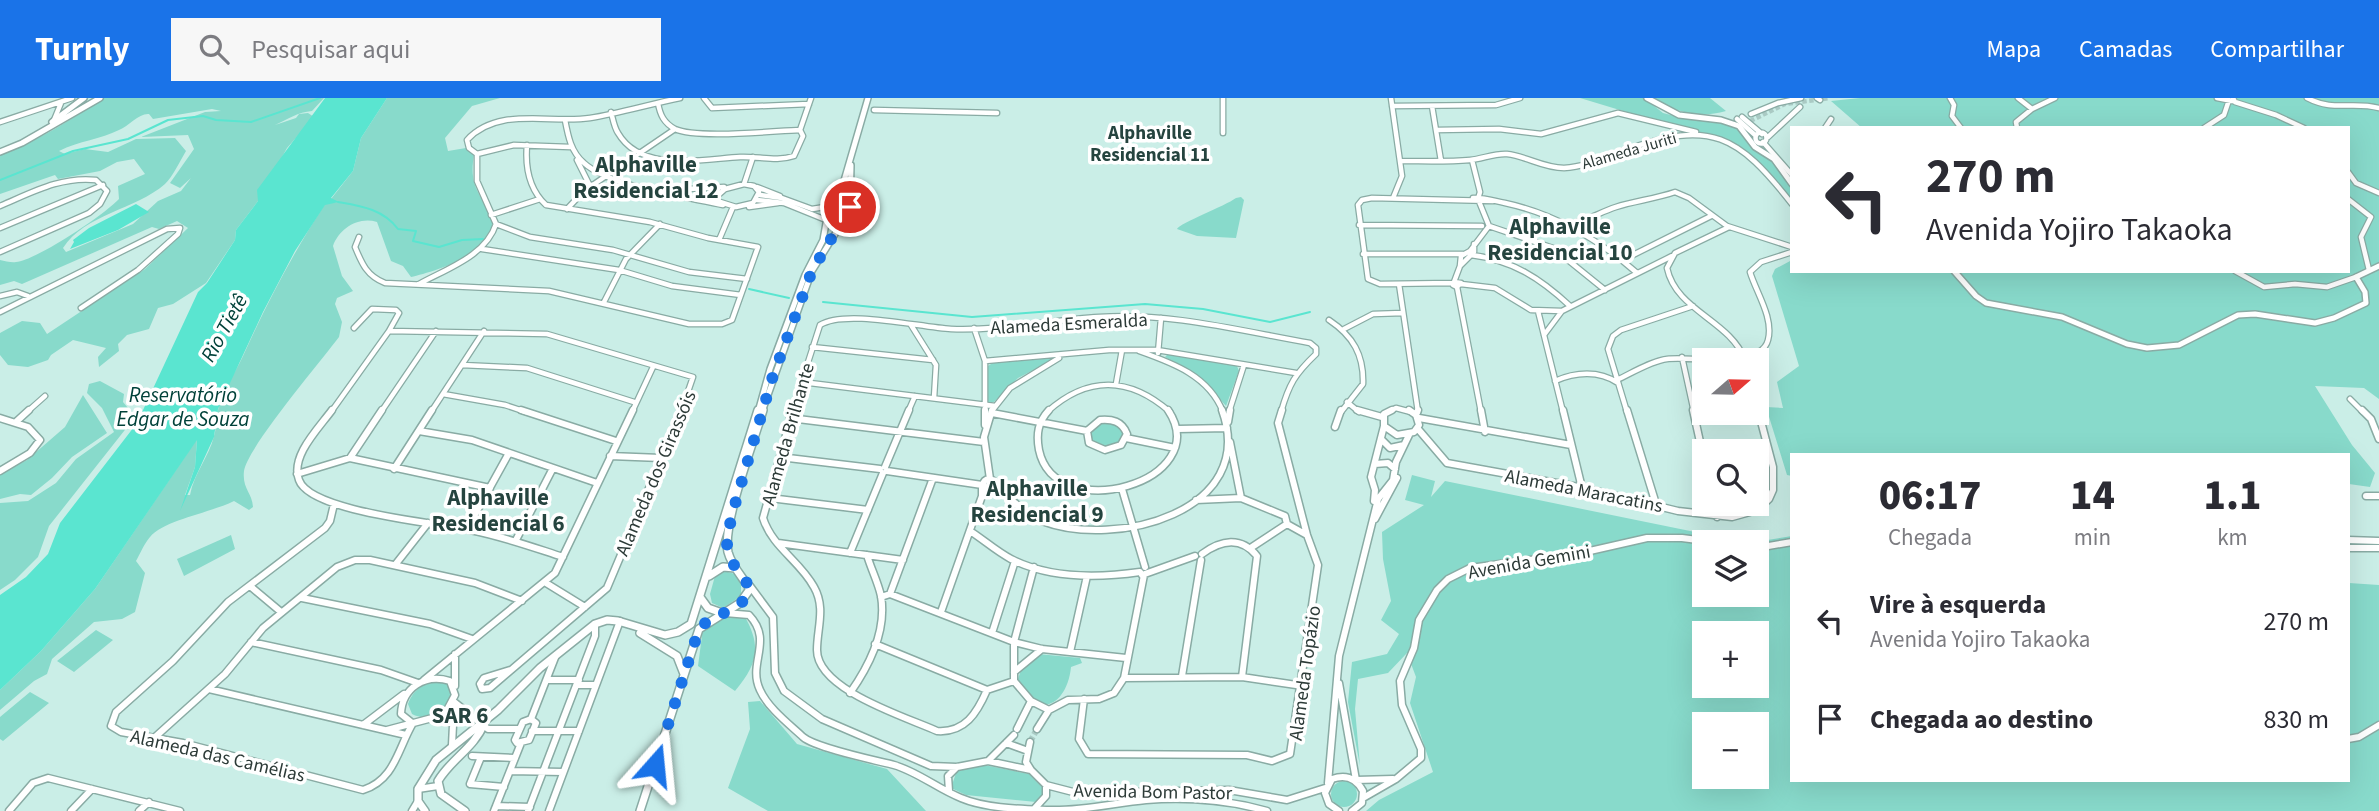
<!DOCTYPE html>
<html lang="pt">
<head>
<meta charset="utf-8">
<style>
  body { margin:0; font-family:"Source Sans 3",sans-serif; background:#f7f7f7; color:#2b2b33; height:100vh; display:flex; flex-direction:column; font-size:26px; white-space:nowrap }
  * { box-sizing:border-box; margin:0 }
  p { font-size:23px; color:#7c7c81 }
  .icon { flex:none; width:38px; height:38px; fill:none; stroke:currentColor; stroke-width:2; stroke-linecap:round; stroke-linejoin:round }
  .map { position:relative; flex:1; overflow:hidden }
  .panel { position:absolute; left:1790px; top:355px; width:560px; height:329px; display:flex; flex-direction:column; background:#fff; border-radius:0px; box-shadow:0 7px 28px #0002 }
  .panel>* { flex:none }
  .hud { position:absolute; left:1790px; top:28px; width:560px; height:147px; border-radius:0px; box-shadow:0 7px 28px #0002; background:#fff; color:#2b2b33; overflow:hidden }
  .needle { width:46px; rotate:70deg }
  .buttons { position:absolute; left:1692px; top:250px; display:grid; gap:14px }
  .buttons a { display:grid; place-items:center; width:77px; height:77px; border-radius:0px; background:#fff; box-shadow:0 7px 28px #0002; font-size:35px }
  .pin { position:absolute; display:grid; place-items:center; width:60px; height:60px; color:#fff; margin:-30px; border:4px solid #fff; border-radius:50%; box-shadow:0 2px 7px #0007 }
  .me { position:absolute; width:77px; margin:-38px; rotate:18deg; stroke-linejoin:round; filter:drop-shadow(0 0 5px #0008) }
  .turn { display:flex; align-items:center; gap:24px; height:147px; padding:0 21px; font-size:32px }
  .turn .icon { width:91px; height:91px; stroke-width:2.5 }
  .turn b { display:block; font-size:49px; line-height:60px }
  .eta { display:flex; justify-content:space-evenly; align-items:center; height:119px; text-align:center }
  .eta b { font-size:42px; font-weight:800; line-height:49px }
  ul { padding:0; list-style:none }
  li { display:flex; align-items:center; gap:21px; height:98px; padding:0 21px }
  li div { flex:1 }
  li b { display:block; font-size:26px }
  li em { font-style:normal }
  header { display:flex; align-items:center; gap:42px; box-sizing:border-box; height:98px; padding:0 35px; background:#1a73e8; color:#fff }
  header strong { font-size:33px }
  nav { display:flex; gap:38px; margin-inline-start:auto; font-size:24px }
  .search { width:490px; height:63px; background:#f7f7f7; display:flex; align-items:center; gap:18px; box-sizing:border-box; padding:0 24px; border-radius:0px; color:#7c7c81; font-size:26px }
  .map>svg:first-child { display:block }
  .green { fill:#88dacb; fill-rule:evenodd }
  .water { fill:#5ae5d0 }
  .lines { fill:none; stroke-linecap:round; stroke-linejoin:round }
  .stream { stroke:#5ae5d0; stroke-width:2 }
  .minor-tunnel-far1 { stroke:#aacac4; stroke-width:4.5; stroke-dasharray:4.5 2.5; stroke-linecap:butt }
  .minor-tunnel { stroke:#aacac4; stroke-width:6; stroke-dasharray:6 2.5; stroke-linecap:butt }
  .minor-far1-casing { stroke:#89aba4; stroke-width:7 }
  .minor-casing { stroke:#89aba4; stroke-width:9 }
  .major-far1-casing { stroke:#89aba4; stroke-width:8 }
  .major-casing { stroke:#89aba4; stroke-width:10 }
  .minor-far1 { stroke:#fff; stroke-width:4.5 }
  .minor { stroke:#fff; stroke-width:6 }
  .major-far1 { stroke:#fff; stroke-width:5 }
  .major { stroke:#fff; stroke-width:7 }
  .route { stroke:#1a73e8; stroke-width:12; stroke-dasharray:0 21.6 }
  .labels { text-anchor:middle; stroke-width:7; stroke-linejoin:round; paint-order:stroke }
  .far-street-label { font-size:16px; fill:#2c3a37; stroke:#fff }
  .far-quarter-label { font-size:19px; font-weight:bold; fill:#25443f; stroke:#fff }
  .street-label { font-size:19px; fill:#2c3a37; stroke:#fff }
  .water-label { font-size:21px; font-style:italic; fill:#004139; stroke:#fff }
  .quarter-label { font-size:23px; font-weight:bold; fill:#25443f; stroke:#fff }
</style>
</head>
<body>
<header>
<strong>Turnly</strong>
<div class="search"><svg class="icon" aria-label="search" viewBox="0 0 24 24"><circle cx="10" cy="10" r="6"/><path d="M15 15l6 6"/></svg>Pesquisar aqui</div>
<nav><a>Mapa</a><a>Camadas</a><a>Compartilhar</a></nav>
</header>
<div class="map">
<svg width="2379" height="713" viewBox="0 0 2379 713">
  <rect width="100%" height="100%" fill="#caeee7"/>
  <!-- green -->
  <path class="green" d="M104 0H324L312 13C298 14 288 21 275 27L296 20 299 16 308 15 314 19 287 50 258 103 236 132 235 142 206 185 173 206 158 210 149 231 127 237 118 246 119 253 99 269 98 259 106 250 73 242 51 257 48 262 28 269 8 267 0 257V235L22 223 40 225 47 236 145 171 188 130 177 123 159 131 152 129 22 186 14 183 0 187V162C5 163 12 165 16 164 37 162 104 117 119 101L118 88 145 76 134 61 117 64 100 73 58 81 55 77 0 96V56C38 44 71 21 104 0ZM212 11 221 13 205 14 141 39 188 37 194 51 170 85 180 90 191 80 181 93 158 103 133 126 66 154 63 150C85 116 135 112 165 86 173 78 180 63 186 53L175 40 136 41 108 54 85 51 65 56 59 53C79 43 101 41 119 32 129 28 139 15 149 16L153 21Z
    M387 0H500L472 8 445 40 448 53 466 50 474 56C473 63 472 71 473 78 474 94 489 108 492 124 496 155 433 174 411 179L403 168 391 163 377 124C358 118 339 131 333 148L342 178 353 193 337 200 335 206 342 224 339 239C321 263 247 350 244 373 242 391 252 394 253 409L249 412 234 403C210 415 164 422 150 439 144 446 140 456 136 463L145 475 135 514 122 521 94 524 52 561 47 576 34 583 0 612V592L41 553 95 491 197 341 195 369 185 397H190C194 375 209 359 214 338 217 330 215 320 218 312 223 293 235 275 243 258 267 205 293 155 325 106L337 104 331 101 353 73 361 40Z
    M1580 0H1644L1663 15 1686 21 1725 23 1737 28 1749 44 1769 57 1792 88V105L1764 70 1739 48Z
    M1652 0H1710L1726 13C1698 21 1676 14 1652 0Z
    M1860 0H2379V301L2364 290 2315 288 2352 347 2375 375 2370 389 2349 386 2348 357H1792V378L1787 377 1766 309 1783 310 1777 284 1799 268 1772 178 1775 171 1792 162V173H2348V30H1862L1831 3Z
    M1241 99 1244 102 1236 140 1197 138 1177 131C1180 125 1225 108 1236 100Z
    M1168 256 1237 268 1239 273 1226 308 1200 279 1165 259Z
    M1057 260 1018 280 994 304H988V268L994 264Z
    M100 283 124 296 123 304 133 316 128 328 49 428 38 459 15 482 0 492V405L28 403 56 385 76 361 114 334 102 310 87 295 89 286Z
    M83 297 107 335 72 359 52 380 31 397 20 396 0 401V376L27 362 65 329Z
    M1100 323 1122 328 1125 341 1114 350 1093 348 1088 333Z
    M1412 377 1435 383 1431 399 1445 383 1744 444H1704V497H1757L1755 444 1792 438V682H2348L2349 485 2379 487V713H1366L1379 702 1433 674 1410 605 1416 579 1407 555 1388 575 1358 581 1355 611 1360 668 1348 604 1352 564 1387 556 1399 536 1381 522 1391 503 1383 461 1382 434 1424 407 1405 402ZM1704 536H1757V588H1704ZM1704 626H1757V679H1704Z
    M231 437 235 451 184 478 177 461Z
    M724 473 735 476 741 484V498L723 510 712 505 710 496 715 478Z
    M726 517 745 519C762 549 757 567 735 593L698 568 703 530Z
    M96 532 113 542 74 574 57 563Z
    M1038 556 1080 560 1082 565 1071 569C1067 608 1036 624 1018 581L1022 569Z
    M443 582 453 588 451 605C440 615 427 624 412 616L408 606C414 589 427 584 443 582Z
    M30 594 49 605 3 643 0 641V619Z
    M760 603 797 646 887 671 926 713H768L728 690 750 631 748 604Z
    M984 667 1029 676 1044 691 1043 696 1036 704 966 697 951 690 957 672Z
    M1331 696a13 13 0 1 1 26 0a13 13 0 1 1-26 0Z"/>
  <!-- water -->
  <path class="water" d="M325 0H387L361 40 353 73 331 100 339 104 325 107 295 153 263 214 218 311 214 339 180 413 195 369 197 342 95 491 41 553 0 592V497L26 479 48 456 60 425 137 325 198 194 207 185 235 142 236 132 258 103 257 92Z
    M136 106 149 114 118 132 70 151 74 144 73 142 89 130Z"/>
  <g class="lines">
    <!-- stream -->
    <path class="stream" d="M0 82 73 53 128 41 168 22 203 18 216 22 251 24 320 0
      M338 104C361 108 383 111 398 131L416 133 413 143 439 149 462 142 483 141
      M749 191 789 200
      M823 204 972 219 1145 206 1203 211 1270 224 1310 214"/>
    <!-- minor-tunnel-far1 -->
    <path class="minor-tunnel-far1" d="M1744 26 1785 6 1830 0"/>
    <!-- minor-tunnel -->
    <path class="minor-tunnel" d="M1030 644 1037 631"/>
    <!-- minor-far1 casing -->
    <g class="minor-far1-casing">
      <path id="minor-far1" d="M704 0 712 10 809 6
        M1223 0V35
        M1391 0 1402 78 1393 100
        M1817 0 1820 2
        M1950 0 1954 7 1952 18 1961 30
        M2018 0 2032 11
        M2217 0 2232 3
        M2233 0 2235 4 2276 17 2304 30
        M2307 0C2334 14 2352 3 2379 10
        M658 5C660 17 664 25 675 31 697 41 772 33 800 32
        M1392 8 1496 7 1520 0
        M1432 8 1441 63
        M874 12 997 15
        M611 14C613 21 614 29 618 35 641 75 703 61 740 59 758 58 777 64 794 58L803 38 800 32 811 0
        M1751 16 1778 5 1801 0
        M1742 19 1762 36
        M1737 21 1755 37
        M54 22 61 5
        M565 22C568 38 571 54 584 65 610 89 687 99 723 107
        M0 24 72 0
        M1825 30 1831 21
        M2017 30 2016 24 2032 11 2055 0
        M2204 30 2224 17 2229 2
        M1436 32 1499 31 1541 36 1618 15 1696 34
        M1755.5 40a5.5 5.5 0 1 1 11 0a5.5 5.5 0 1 1-11 0Z
        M1768 39 1800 9
        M1763 44 1792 77
        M477 56 469 50 467 42C498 8 550 26 590 20 620 15 650 6 680 0
        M477 56 514 47 570 49
        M577 62 590 88
        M1472 62 1480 94 1478 101 1489 128
        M1401 63C1424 63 1447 64 1470 62 1482 61 1495 55 1507 56 1526 58 1543 70 1564 70 1584 69 1606 59 1625 52 1711 21 1738 37 1792 106
        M2348 74 2356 85 2379 95
        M744 86 754 88 759 94 753 105 736 109 717 103V98L725 91Z
        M744 86 753 59
        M757 89 780 98
        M671 92 724 89
        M760 97 782 100 812 111 831 108
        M1473 100C1484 99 1494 103 1505 105 1556 116 1598 141 1637 175
        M2348 101 2371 119 2361 139 2369 172
        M757 102 784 105 826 122
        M0 108C31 95 61 78 96 82L107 93 100 106 89 115 0 154
        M749 109 778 105
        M567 111 584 93 675 31
        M491 117 540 101
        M496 126 530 139 613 152 689 174 747 181
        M1569 126C1589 122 1598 115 1616 109 1634 103 1655 101 1675 94L1689 100 1727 128 1792 149
        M1359 127 1482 128
        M1489 128 1553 150 1605 192
        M1729 129 1675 155 1667 170C1676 213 1730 222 1745 262
        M0 130 103 87
        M359 139 355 149C362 166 367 178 385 185L549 193 689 226H722L732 222 758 149 708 140 650 124 546 107C529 91 525 70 527 47
        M719 142 733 109
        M482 151 619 172 672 188 741 197
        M1363 156H1463
        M1471 157C1512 162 1540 180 1570 208
        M1623 162 1711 118
        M1460 168 1461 158 1470 153 1489 128
        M2235 173 2264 189 2295 186 2327 189 2356 179
        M1454 184 1460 168 1474 154V146
        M1454 184 1461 185 1457 189 1453 187Z
        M1453 185 1380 186 1368 181 1358 107 1362 102 1372 100 1493 103
        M419 186C446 171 486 158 496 126L477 83V56
        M1399 186 1418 314
        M1461 186 1495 190 1531 212 1562 213
        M1457 189 1481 314
        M0 198 17 194 28 198
        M604 204 626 161 660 126
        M1538 213 1563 314
        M0 214 167 131 180 130 178 136 138 172 81 210
        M1329 222C1353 238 1364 257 1363 286L1341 314
        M911 227 936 267 934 300
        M354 230 372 211 396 212 399 215 389 233
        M974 230 985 263V314
        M1344 231 1373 216 1403 215
        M1544 237 1562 213 1672 158
        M812 249 933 262
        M1139 253C1173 265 1209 278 1223 314
        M1158 255 1161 220
        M1682 259 1694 314
        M985 263 1109 252H1157L1296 275
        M462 267 527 270 634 304
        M1617 282C1632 275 1651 263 1667 261 1691 258 1761 271 1768 242 1774 220 1756 194 1750 174L1761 164 1792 154
        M1555 283C1575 274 1599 272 1618 285
        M802 284 995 308
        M1116 286 1122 252
        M443 296 505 307 526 314
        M2350 301 2363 314
        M1347 304 1359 314
        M1757 308 1759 314
        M27 314 45 298
        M331 314 389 233 547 236 693 279 681 314
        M381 314 436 233
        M431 314 484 233
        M632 314 653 269
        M792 314 820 227C845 211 918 229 951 231 1000 233 1050 222 1099 219 1169 214 1241 233 1310 245L1316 250V256C1295 276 1289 286 1281 314
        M908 314 915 298
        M991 314 1010 290 1059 260
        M1047 314C1088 277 1130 279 1170 314
        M1229 314 1244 267
        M1388 314 1396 310 1411 314
        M1627 314 1608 251 1613 238 1621 232 1693 208"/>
    </g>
    <!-- minor casing -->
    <g class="minor-casing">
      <path id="minor" d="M332 312C319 330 290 358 299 382 310 414 438 425 470 432 502 438 532 449 563 459
        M382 312 350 360 490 390
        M521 312 616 343
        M793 312 763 420C772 449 800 463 814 489 826 510 817 530 817 552 817 592 906 619 937 633 965 635 977 615 987 592L1014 583
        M985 312V327
        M1049 312C1038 324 1036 336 1039 352 1055 429 1216 384 1168 312
        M1357 312 1382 319
        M1392 312 1384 316V328L1397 337 1414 334 1419 327 1416 317 1409 312
        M1481 312 1485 334
        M1563 312 1582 390
        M1627 312 1656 406
        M1693 312 1704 362
        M2362 312 2371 321 2379 341
        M992 315 1087 333
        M1416 317 1418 312
        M0 320 28 329 40 342 30 355 0 373
        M790 320 984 344
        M1419 320 1571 347
        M1100 322C1112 321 1122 323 1127 336L1121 347 1105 352 1089 345 1087 333Z
        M17 323 29 312
        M1228 324 1230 312
        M1335 329 1341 312
        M1178 331 1227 330
        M1418 331 1447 365 1584 390 1678 413 1732 419 1757 412 1769 401 1773 392V369L1758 312
        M419 333 472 342 597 385
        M1126 340 1175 350
        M1381 341 1390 350 1404 347
        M1230 344 1241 400
        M610 358 661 360
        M780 359 880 371
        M1375 366 1388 365 1395 371
        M885 369 909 312
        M394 371 432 312
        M887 373 982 387
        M297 376 350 360
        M983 387a6 6 0 1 1 12 0a6 6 0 1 1-12 0Z
        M990 381 984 339 992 312
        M996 387C1010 400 1024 416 1042 423 1115 451 1259 414 1222 312
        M1122 391 1145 469
        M2366 398H2379
        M770 400 868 412
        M1196 402 1241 400 1285 418 1287 426 1305 436
        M1374 403 1375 392 1371 379 1384 328
        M334 406 330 423 325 430 228 504 173 563 116 614 111 628 121 634 183 645 363 692C395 682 398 650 413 625
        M1714 406 1717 419
        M1375 421 1397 380
        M467 431 509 355
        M970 433C984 442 996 453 1011 461 1050 481 1098 480 1140 474
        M516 442 553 370
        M2348 442 2379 443
        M778 445 903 462
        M1252 449 1287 426
        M1757 450 1792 444
        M2348 450H2379
        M850 455 883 375
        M1202 456C1221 442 1241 438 1257 458L1242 579
        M395 467 428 425
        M1034 469 1014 544V583L1031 603 1049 612 1068 602 1099 601 1114 595 1124 580 1144 477
        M1142 477 1195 458
        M546 485 585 509
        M250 488 281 514
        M750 488 773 519 775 575 784 593 822 621 931 668 957 669 988 663 1031 672 1046 687 1077 695 1229 692 1287 702 1325 690
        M890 496 1014 544 1042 551 1126 560
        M881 499 890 496 933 380
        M302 500 430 526 472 541
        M941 514 982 398V389
        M725 515 749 517C774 543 747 565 760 592 768 610 789 626 803 639 816 650 874 662 894 667 918 674 938 691 961 700 987 711 1023 711 1050 712 1082 713 1115 705 1146 702 1186 699 1228 702 1267 713
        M992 535 1015 463
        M251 544 381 572 418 585
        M875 546 987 592
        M1070 554 1087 478
        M455 556V588
        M510 572 484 580 480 586 482 591 490 590 607 490 682 312
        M1014 574 1042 551
        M1182 578 1201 462
        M1124 580 1242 579 1303 588
        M424 582 555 475 633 312
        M548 582H579
        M1339 585 1356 682
        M577 587H596
        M209 591 406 637
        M850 595C869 568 887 533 881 498 878 484 871 471 867 457
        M1084 601 1079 641 1088 656 1247 657 1272 663 1290 656 1318 467 1307 437 1278 325 1282 312
        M453 603 488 631H519
        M531 621 536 625 529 642 517 645 515 642 523 624Z
        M531 621 556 557
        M435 622H447L453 627 452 647
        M363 627 404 596
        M1017 631 1031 603
        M1037 631 1049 612
        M387 632 436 619 447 612 455 597 450 583C425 575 402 590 401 616L411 624
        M532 633H579
        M154 640 225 576 263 530 337 469 355 462H370L475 485 522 503
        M2348 641 2359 639 2379 627
        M1030 644 1026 664 1031 672
        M1006 645 1028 653
        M472 658 515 660
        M481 659 470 686 504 689
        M988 663 1014 637
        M510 673 563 674
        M1356 682 1393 681
        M1328 685 1339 558 1378 401 1393 382 1396 364 1409 337
        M418 691 438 688
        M949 693 948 678 957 669
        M1363 700 1396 681 1421 660V651L1402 607 1400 583 1414 550 1419 522 1437 492 1448 481 1470 470 1581 455 1647 440H1682L1713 444
        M496 708 530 709
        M1035 710 1046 698V687
        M9 713 33 685 48 680 180 713
        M71 713 92 691
        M139 713 149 704
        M412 713 418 703
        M494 713 521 645
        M528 713 595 538V526
        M549 713 620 523
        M1339 713 1329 706 1325 695 1332 681C1346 676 1356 680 1363 693L1362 705 1352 713"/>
    </g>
    <!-- major-far1 casing -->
    <g class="major-far1-casing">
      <path id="major-far1" d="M1647 0 1679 17 1721 22 1739 28 1755 49 1774 61 1792 86
        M52 24 84 0
        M0 54 22 45 100 0
        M1954 173 1976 198 1986 205 2062 219 2127 246 2147 250 2179 247 2238 217 2255 216 2315 225 2334 220 2366 205 2365 194 2356 179 2379 168
        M758 314 770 271 805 177 823 142 828 114 841 93 868 0
        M762 314 812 173 850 112 851 67"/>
    </g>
    <!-- major casing -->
    <g class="major-casing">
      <path id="major" d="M709 478 723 469 735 470
        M700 499 708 510 722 515
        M640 535 677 558 684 576
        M425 713 418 703V691L436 662 498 612 540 570 595 526 607 522 618 523 665 537 678 534 691 526 758 312
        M465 713 441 696 438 683C451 661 474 650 484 626
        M640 713 699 531 740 505 750 491C743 480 731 467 728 454 722 425 754 343 763 312"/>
    </g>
    <!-- minor-far1 -->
    <use href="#minor-far1" class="minor-far1"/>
    <!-- minor -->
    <use href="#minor" class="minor"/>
    <!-- major-far1 -->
    <use href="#major-far1" class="major-far1"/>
    <!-- major -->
    <use href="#major" class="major"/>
  </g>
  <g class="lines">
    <!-- route -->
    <path class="route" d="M655 667 699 531C713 515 736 515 748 497L747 485 735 470 727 447 731 420 772 281 812 173 850 109"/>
  </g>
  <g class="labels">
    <!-- far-street labels -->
    <g class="far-street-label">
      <text transform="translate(1629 52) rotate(-16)" y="6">Alameda Juriti</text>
    </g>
    <!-- far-quarter labels -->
    <g class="far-quarter-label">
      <text x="1150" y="41">Alphaville<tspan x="1150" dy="22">Residencial 11</tspan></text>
    </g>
    <!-- street labels -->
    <g class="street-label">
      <text transform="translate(1069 225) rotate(-3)" y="7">Alameda Esmeralda</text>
      <text transform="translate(787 336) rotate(-74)" y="7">Alameda Brilhante</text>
      <text transform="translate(655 375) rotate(-67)" y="7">Alameda dos Girassóis</text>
      <text transform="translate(1584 392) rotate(11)" y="7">Alameda Maracatins</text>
      <text transform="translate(1529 463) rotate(-10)" y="7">Avenida Gemini</text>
      <text transform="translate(1304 575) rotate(-82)" y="7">Alameda Topázio</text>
      <text transform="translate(218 657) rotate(13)" y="7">Alameda das Camélias</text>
      <text transform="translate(1153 693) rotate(1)" y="7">Avenida Bom Pastor</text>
    </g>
    <!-- water labels -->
    <g class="water-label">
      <text transform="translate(224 230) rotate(-61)" y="7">Rio Tietê</text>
      <text x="183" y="304">Reservatório<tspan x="183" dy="24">Edgar de Souza</tspan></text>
    </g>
    <!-- quarter labels -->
    <g class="quarter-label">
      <text x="646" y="74">Alphaville<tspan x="646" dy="26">Residencial 12</tspan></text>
      <text x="1560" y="136">Alphaville<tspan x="1560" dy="26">Residencial 10</tspan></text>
      <text x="1037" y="398">Alphaville<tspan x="1037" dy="26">Residencial 9</tspan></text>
      <text x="498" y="407">Alphaville<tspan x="498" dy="26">Residencial 6</tspan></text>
      <text x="460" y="625">SAR 6</text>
    </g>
  </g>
</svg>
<div class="buttons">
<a><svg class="needle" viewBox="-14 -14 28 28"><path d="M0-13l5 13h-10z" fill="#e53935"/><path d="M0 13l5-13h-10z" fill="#7c7c81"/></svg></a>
<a><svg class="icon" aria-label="search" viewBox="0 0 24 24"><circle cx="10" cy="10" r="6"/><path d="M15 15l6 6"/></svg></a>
<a><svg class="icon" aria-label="layers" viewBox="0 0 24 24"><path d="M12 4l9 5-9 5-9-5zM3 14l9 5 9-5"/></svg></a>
<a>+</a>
<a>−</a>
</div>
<div class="pin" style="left:850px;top:109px;background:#d93025"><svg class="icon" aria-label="arrive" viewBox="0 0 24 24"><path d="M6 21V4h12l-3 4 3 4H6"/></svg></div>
<svg class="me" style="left:655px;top:667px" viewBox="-20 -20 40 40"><path d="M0-17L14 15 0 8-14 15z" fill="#1a73e8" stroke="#fff" stroke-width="4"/></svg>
<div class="hud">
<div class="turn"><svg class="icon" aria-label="left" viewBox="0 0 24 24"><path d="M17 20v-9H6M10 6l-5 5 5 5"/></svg><div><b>270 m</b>Avenida Yojiro Takaoka</div></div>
</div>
<section class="panel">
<div class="eta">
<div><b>06:17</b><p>Chegada</p></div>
<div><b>14</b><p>min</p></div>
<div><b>1.1</b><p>km</p></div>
</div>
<ul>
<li><svg class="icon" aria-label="left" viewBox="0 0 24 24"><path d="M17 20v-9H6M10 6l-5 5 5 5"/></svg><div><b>Vire à esquerda</b><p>Avenida Yojiro Takaoka</p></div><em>270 m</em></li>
<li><svg class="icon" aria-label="arrive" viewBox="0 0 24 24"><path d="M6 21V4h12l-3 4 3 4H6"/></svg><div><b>Chegada ao destino</b></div><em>830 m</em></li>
</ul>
</section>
</div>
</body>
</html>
